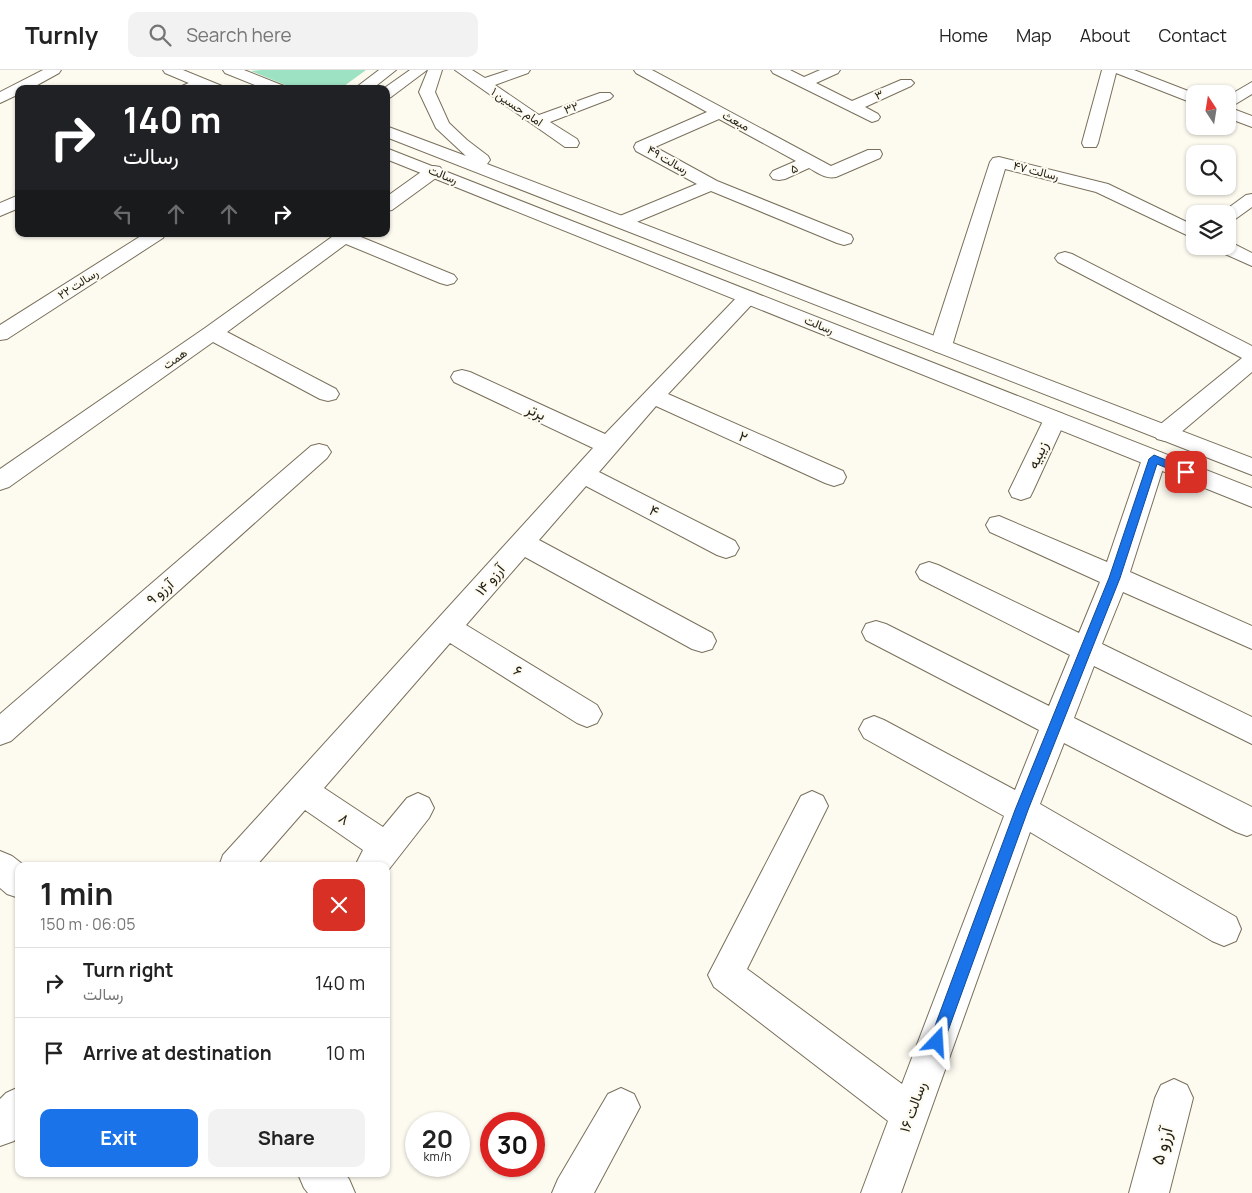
<!DOCTYPE html>
<html lang="en">
<head>
<meta charset="utf-8">
<style>
  body { margin:0; font-family:Manrope,Vazirmatn,sans-serif; background:#f2f2f2; color:#222; height:100vh; display:flex; flex-direction:column; font-size:19px; white-space:nowrap }
  * { box-sizing:border-box; margin:0 }
  p { font-size:16px; color:#767676 }
  .icon { flex:none; width:28px; height:28px; fill:none; stroke:currentColor; stroke-width:2; stroke-linecap:round; stroke-linejoin:round }
  .map { position:relative; flex:1; overflow:hidden }
  .panel { position:absolute; left:15px; top:792px; width:375px; height:315px; display:flex; flex-direction:column; background:#fff; border-radius:10px; box-shadow:0 1px 4px #0004 }
  .panel>* { flex:none }
  .top-card { position:absolute; left:15px; top:15px; width:375px; height:152px; border-radius:10px; box-shadow:0 1px 4px #0004; background:#202124; color:#fff; overflow:hidden }
  .needle { width:32px; rotate:348deg }
  .fabs { position:absolute; left:1186px; top:15px; display:grid; gap:10px }
  .fabs a { display:grid; place-items:center; width:50px; height:50px; border-radius:10px; background:#fff; box-shadow:0 1px 4px #0004; font-size:25px }
  .speed { position:absolute; left:405px; top:1042px; display:flex; gap:10px; font-size:25px; font-weight:700; text-align:center }
  .speed>* { display:grid; place-content:center; width:65px; height:65px; border-radius:50%; background:#fff; box-shadow:0 1px 4px #0004; line-height:1 }
  .speed small { font-size:12px; font-weight:400 }
  .speed .limit { border:8px solid #d22; background:#fff; color:#111 }
  .pin { position:absolute; display:grid; place-items:center; width:42px; height:42px; color:#fff; margin:-21px; border-radius:10px; box-shadow:0 2px 8px #0006 }
  .me { position:absolute; width:55px; margin:-28px; rotate:20deg; stroke-linejoin:round; filter:drop-shadow(0 0 4px #0008) }
  .turn { display:flex; align-items:center; gap:18px; height:105px; padding:0 25px; font-size:22px }
  .turn .icon { width:65px; height:65px; stroke-width:2.5 }
  .turn b { display:block; font-size:35px; line-height:42px }
  .lanes { display:flex; align-items:center; height:48px; padding:0 25px; background:#0003; justify-content:center; gap:25px; direction:ltr }
  .lanes .off { opacity:.35 }
  .round { display:grid; place-items:center; flex:none; width:52px; height:52px; border-radius:10px; background:#f2f2f2 }
  .summary { display:flex; align-items:center; justify-content:space-between; height:85px; padding:0 25px }
  h1 { font-size:30px; font-weight:700; line-height:38px }
  .cta { display:flex; gap:10px; margin-top:auto; padding:10px 25px }
  .cta a { flex:1; height:58px; border-radius:10px; background:#1a73e8; color:#fff; font-size:20px; font-weight:700; line-height:58px; text-align:center }
  .cta a+a { background:#f2f2f2; color:#222 }
  ul { padding:0; list-style:none }
  li { display:flex; align-items:center; gap:15px; height:70px; padding:0 25px; border-top:1px solid #e0e0e0 }
  li div { flex:1 }
  li b { display:block; font-size:19px }
  li em { font-style:normal }
  header { display:flex; align-items:center; gap:30px; box-sizing:border-box; height:70px; padding:0 25px; background:#fff; border-bottom:1px solid #e0e0e0 }
  header strong { font-size:24px }
  nav { display:flex; gap:28px; margin-inline-start:auto; font-size:18px }
  .search { width:350px; height:45px; background:#f2f2f2; display:flex; align-items:center; gap:12px; box-sizing:border-box; padding:0 18px; border-radius:10px; color:#767676; font-size:19px }
  .map>svg:first-child { display:block }
  .green { fill:#9ce2c3 }
  .lines { fill:none; stroke-linecap:round; stroke-linejoin:round }
  .minor-casing { stroke:#79705b; stroke-width:2 }
  .secondary-casing { stroke:#79705b; stroke-width:2 }
  .minor { fill:#fff; fill-rule:evenodd }
  .secondary { fill:#fff; fill-rule:evenodd }
  .route { fill:#1a73e8; stroke:#114b97 }
  .labels { text-anchor:middle; stroke-width:4; stroke-linejoin:round; paint-order:stroke }
  .far-street-label { font-size:12px; fill:#221f16; stroke:#fdfaf0 }
  .street-label { font-size:15px; fill:#221f16; stroke:#fdfaf0 }
  .near-street-label { font-size:18px; fill:#221f16; stroke:#fdfaf0 }
</style>
</head>
<body>
<header>
<strong>Turnly</strong>
<div class="search"><svg class="icon" aria-label="search" viewBox="0 0 24 24"><circle cx="10" cy="10" r="6"/><path d="M15 15l6 6"/></svg>Search here</div>
<nav><a>Home</a><a>Map</a><a>About</a><a>Contact</a></nav>
</header>
<div class="map">
<svg width="1252" height="1123" viewBox="0 0 1252 1123">
  <rect width="100%" height="100%" fill="#fdfaf0"/>
  <!-- green -->
  <path class="green" d="M261 0H366L340 19H295L251 1Z"/>
  <g class="lines">
    <!-- minor casing -->
    <g class="minor-casing">
      <path id="minor" d="M43 0H61L59 3 30 19H19V24L0 33V22Z
        M455 0H472L485 8 509 0H530L528 3 495 15 539 45 600 23H610L613 26 610 29 550 52 577 69 579 73 577 77H565Z
        M634 0H652L831 96 868 80H880L882 84 880 88 836 107C825 109 818 103 809 98L785 109 779 110 773 109 770 105 773 101 796 91 719 49 655 77 717 111 851 165 853 169 851 173 844 175 837 173 711 121 627 156 621 158 615 156 612 152 615 148 697 114 636 81 634 77 636 73 707 42 636 3Z
        M771 0H790L804 7 820 0H840L838 3 816 13 852 31 901 10H911L914 13 911 16 865 37 878 44 880 47 878 50 872 52 773 3Z
        M1102 0H1134L1196 24 1195 34 1116 3 1098 73 1096 77H1084L1082 73Z
        M200 8 205 10 208 13C201 21 189 19 179 19L182 16Z
        M1252 12V24L1234 35 1228 37V26Z
        M1228 37 1252 46V57L1228 48Z
        M999 87 1108 114 1195 156V169L1096 122 1005 99 952 276 948 281 941 283 934 281 930 276 990 92 993 88Z
        M434 96 440 97 443 101 440 105 392 140 386 141V127L428 97Z
        M1252 124V137L1234 150 1228 151V144H1220L1246 125Z
        M19 125V138L0 146V133Z
        M144 164H165L163 168 7 269 0 270V255Z
        M336 164H357L356 165 454 205 457 209 454 213 447 215 440 213 346 174 227 262 336 319 339 324 336 329 328 331 320 329 213 272 9 417 0 420V399L205 258Z
        M1228 171 1252 183V196L1216 180 1214 176H1228Z
        M1065 182 1072 184 1252 276V302L1173 369 1165 371 1157 369 1153 363 1157 357 1242 288 1058 192 1055 188 1058 184Z
        M748 221 755 223 758 227 755 231 668 324 843 401 846 407 843 413 834 416 825 413 656 336 599 402 735 471 739 478 735 485 726 488 717 485 586 416 539 470 712 563 716 571 712 579 702 582 692 579 525 487 466 555 597 635 602 644 597 653 587 657 577 653 450 573 324 718 383 757 407 728 418 723 429 728 434 738 429 748 386 803V796H355L363 780 305 740 256 796H219L223 785 593 378 454 312 451 307 454 302 462 300 470 302 605 364 741 223Z
        M1055 341 1063 344 1066 349 1033 421 1030 427 1021 430 1012 427 1009 421 1044 349 1047 344Z
        M319 374 327 376 331 382 327 388 11 671 0 675V644L311 376Z
        M1154 381 1162 383 1166 389 1130 502 1252 556V579L1123 522 1102 574 1252 647V674L1094 596 1074 648 1252 737V764L1247 766 1236 762 1064 673 1040 734 1236 847 1241 859 1236 871 1224 876 1212 871 1030 762 901 1123H861L888 1051 714 917 708 905 801 726 812 721 823 726 828 736 747 899 902 1014 1004 746 864 668 859 659 864 650 874 646 884 650 1015 720 1039 660 866 570 862 562 866 554 876 551 886 554 1049 636 1070 585 920 509 916 502 920 495 929 492 938 495 1079 563 1100 512 990 462 986 455 990 448 999 446 1107 492 1142 389 1146 383Z
        M0 781 12 786 25 796H19V828L7 824 0 818Z
        M1174 1009 1187 1015 1193 1028 1169 1123H1129L1155 1028 1161 1015Z
        M19 1017V1065L14 1071 0 1076V1029L6 1023Z
        M621 1018 634 1024 640 1037 594 1123H552L558 1109 608 1024Z
        M298 1104H345L349 1109 355 1123H308L304 1118Z"/>
    </g>
    <!-- secondary casing -->
    <g class="secondary-casing">
      <path id="secondary" d="M163 0H183L222 16 225 19H203L165 3Z
        M223 0H244L284 16 287 19H265L225 3Z
        M379 0H396L372 19H354Z
        M410 0H427L391 27 386 29V19H383Z
        M428 0H442L435 22 449 53 467 70 488 86 490 90 487 94 1252 388V405L386 67V56L466 86 436 58 419 22Z
        M386 78 1252 418V437L386 89Z"/>
    </g>
    <!-- minor -->
    <use href="#minor" class="minor"/>
    <!-- secondary -->
    <use href="#secondary" class="secondary"/>
  </g>
  <!-- route -->
  <path class="route" d="M1154 385 1190 400 1191 402 1186 406 1157 394 1120 508 1028 740 944 972 942 978 937 980 931 978 929 972 1015 740 1109 508 1149 389Z"/>
  <g class="labels">
    <!-- far-street labels -->
    <g class="far-street-label">
      <text transform="translate(879 25) rotate(-24)" y="4">۳</text>
      <text transform="translate(517 37) rotate(34)" y="4">امام حسین ۱</text>
      <text transform="translate(571 38) rotate(-20)" y="4">۳۲</text>
      <text transform="translate(736 51) rotate(28)" y="4">مبعث</text>
      <text transform="translate(668 90) rotate(30)" y="4">رسالت ۴۹</text>
      <text transform="translate(794 99) rotate(-24)" y="4">۵</text>
      <text transform="translate(1036 101) rotate(14)" y="4">رسالت ۴۷</text>
      <text transform="translate(443 105) rotate(22)" y="4">رسالت</text>
      <text transform="translate(78 214) rotate(-33)" y="4">رسالت ۲۲</text>
      <text transform="translate(819 255) rotate(22)" y="4">رسالت</text>
      <text transform="translate(175 289) rotate(-35)" y="4">همت</text>
    </g>
    <!-- street labels -->
    <g class="street-label">
      <text transform="translate(536 342) rotate(25)" y="5">برتر</text>
      <text transform="translate(743 367) rotate(24)" y="5">۲</text>
      <text transform="translate(1038 385) rotate(-65)" y="5">زیبیه</text>
      <text transform="translate(654 441) rotate(27)" y="5">۴</text>
      <text transform="translate(490 510) rotate(-49)" y="5">۱۴ آرزو</text>
      <text transform="translate(160 522) rotate(-41)" y="5">۹ آرزو</text>
      <text transform="translate(518 601) rotate(32)" y="5">۶</text>
      <text transform="translate(344 749) rotate(34)" y="5">۸</text>
      <text transform="translate(913 1037) rotate(-70)" y="5">رسالت ۱۶</text>
    </g>
    <!-- near-street labels -->
    <g class="near-street-label">
      <text transform="translate(1162 1076) rotate(-75)" y="6">آرزو ۵</text>
    </g>
  </g>
</svg>
<div class="fabs">
<a><svg class="needle" viewBox="-14 -14 28 28"><path d="M0-13l5 13h-10z" fill="#e53935"/><path d="M0 13l5-13h-10z" fill="#767676"/></svg></a>
<a><svg class="icon" aria-label="search" viewBox="0 0 24 24"><circle cx="10" cy="10" r="6"/><path d="M15 15l6 6"/></svg></a>
<a><svg class="icon" aria-label="layers" viewBox="0 0 24 24"><path d="M12 4l9 5-9 5-9-5zM3 14l9 5 9-5"/></svg></a>
</div>
<div class="speed"><div>20<small>km/h</small></div><div class="limit">30</div></div>
<div class="pin" style="left:1186px;top:402px;background:#d93025"><svg class="icon" aria-label="arrive" viewBox="0 0 24 24"><path d="M6 21V4h12l-3 4 3 4H6"/></svg></div>
<svg class="me" style="left:937px;top:972px" viewBox="-20 -20 40 40"><path d="M0-17L14 15 0 8-14 15z" fill="#1a73e8" stroke="#fff" stroke-width="4"/></svg>
<div class="top-card">
<div class="turn"><svg class="icon" aria-label="right" viewBox="0 0 24 24"><path d="M7 20v-9h11M14 6l5 5-5 5"/></svg><div><b>140 m</b>رسالت</div></div>
<div class="lanes"><svg class="icon off" aria-label="left" viewBox="0 0 24 24"><path d="M17 20v-9H6M10 6l-5 5 5 5"/></svg><svg class="icon off" aria-label="ahead" viewBox="0 0 24 24"><path d="M12 20V5M6 11l6-6 6 6"/></svg><svg class="icon off" aria-label="ahead" viewBox="0 0 24 24"><path d="M12 20V5M6 11l6-6 6 6"/></svg><svg class="icon" aria-label="right" viewBox="0 0 24 24"><path d="M7 20v-9h11M14 6l5 5-5 5"/></svg></div>
</div>
<section class="panel">
<div class="summary"><div><h1>1 min</h1><p>150 m · 06:05</p></div><a class="round" style="background:#d93025;color:#fff"><svg class="icon" aria-label="close" viewBox="0 0 24 24"><path d="M6 6l12 12M18 6L6 18"/></svg></a></div>
<ul>
<li><svg class="icon" aria-label="right" viewBox="0 0 24 24"><path d="M7 20v-9h11M14 6l5 5-5 5"/></svg><div><b>Turn right</b><p>رسالت</p></div><em>140 m</em></li>
<li><svg class="icon" aria-label="arrive" viewBox="0 0 24 24"><path d="M6 21V4h12l-3 4 3 4H6"/></svg><div><b>Arrive at destination</b></div><em>10 m</em></li>
</ul>
<div class="cta"><a>Exit</a><a>Share</a></div>
</section>
</div>
</body>
</html>
